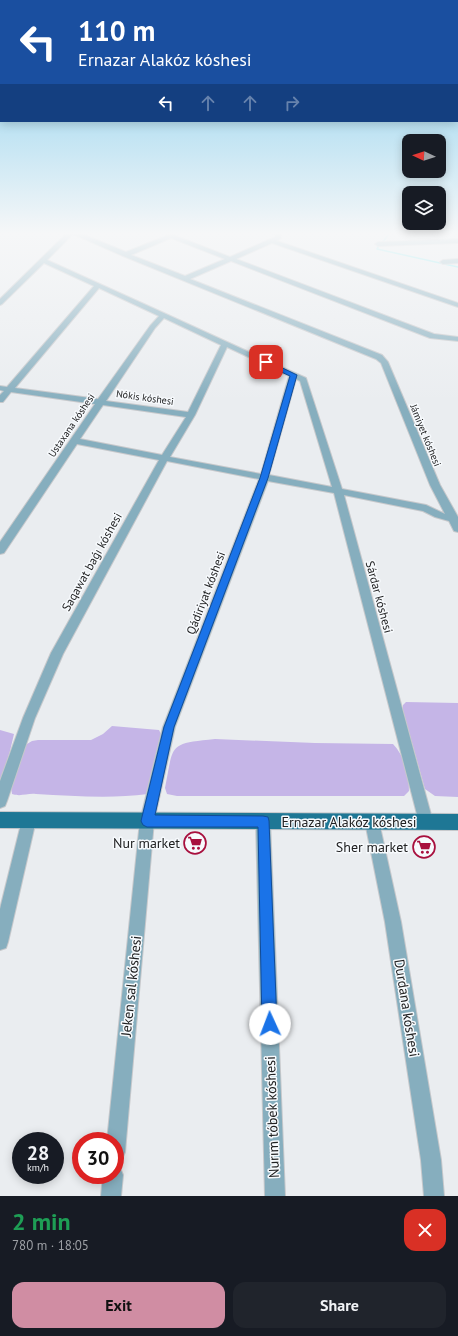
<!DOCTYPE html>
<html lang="en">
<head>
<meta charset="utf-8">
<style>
  body { margin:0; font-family:"PT Sans",sans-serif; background:#20242c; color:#f1f3f6; height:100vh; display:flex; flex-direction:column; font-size:15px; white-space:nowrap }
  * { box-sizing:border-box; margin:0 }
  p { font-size:13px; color:#9ea1a6 }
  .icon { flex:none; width:22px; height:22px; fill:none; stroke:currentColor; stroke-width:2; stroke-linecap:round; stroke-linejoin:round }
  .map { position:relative; height:1196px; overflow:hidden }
  .sheet { display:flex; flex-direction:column; background:#171b24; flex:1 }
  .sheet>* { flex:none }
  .hud { position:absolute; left:0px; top:0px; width:458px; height:122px; box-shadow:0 2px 10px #0003; background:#1a4fa0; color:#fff; overflow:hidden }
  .needle { width:26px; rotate:274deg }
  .buttons { position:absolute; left:402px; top:134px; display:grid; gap:8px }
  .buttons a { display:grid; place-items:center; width:44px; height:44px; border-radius:8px; background:#171b24; box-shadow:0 2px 10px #0003; font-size:20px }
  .speed { position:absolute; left:12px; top:1132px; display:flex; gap:8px; font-size:20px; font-weight:700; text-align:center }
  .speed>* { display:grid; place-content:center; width:52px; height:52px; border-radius:50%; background:#171b24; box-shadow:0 2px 10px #0003; line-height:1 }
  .speed small { font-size:10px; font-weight:400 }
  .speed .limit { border:6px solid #d22; background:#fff; color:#111 }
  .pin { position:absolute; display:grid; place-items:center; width:34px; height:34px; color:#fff; margin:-17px; border-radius:8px; box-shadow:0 2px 6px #0006 }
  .me { position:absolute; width:44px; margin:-22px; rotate:358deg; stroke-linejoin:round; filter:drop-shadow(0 0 3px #0008) }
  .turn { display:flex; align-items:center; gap:14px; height:84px; padding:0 12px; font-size:18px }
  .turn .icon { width:52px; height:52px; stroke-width:2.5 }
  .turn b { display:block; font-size:28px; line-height:34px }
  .lanes { display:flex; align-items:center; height:38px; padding:0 12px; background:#0003; justify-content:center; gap:20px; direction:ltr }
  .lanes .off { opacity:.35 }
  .round { display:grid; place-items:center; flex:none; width:42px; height:42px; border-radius:12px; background:#20242c }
  .overview { display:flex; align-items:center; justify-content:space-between; height:68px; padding:0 12px }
  h1 { font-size:24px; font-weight:700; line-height:30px; color:#1e9e55 }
  .action { display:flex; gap:8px; margin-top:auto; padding:8px 12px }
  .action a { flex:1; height:46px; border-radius:12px; background:#d08da3; color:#111; font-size:16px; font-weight:700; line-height:46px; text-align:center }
  .action a+a { background:#20242c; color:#f1f3f6 }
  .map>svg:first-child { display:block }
  .green { fill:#c5b5e7 }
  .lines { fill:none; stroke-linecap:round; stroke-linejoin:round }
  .stream { stroke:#74ebf2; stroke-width:1.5 }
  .minor-casing { stroke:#c6c8cb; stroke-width:2 }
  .major-casing { stroke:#c6c8cb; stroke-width:2 }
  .minor { fill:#86aebe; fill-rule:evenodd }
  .major { fill:#1e7795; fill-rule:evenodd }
  .route { fill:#1a73e8; stroke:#114b97 }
  .labels { text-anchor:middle; stroke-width:3; stroke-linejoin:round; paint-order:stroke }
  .far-street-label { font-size:10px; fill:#202122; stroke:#f7fafd }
  .street-label { font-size:12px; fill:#202122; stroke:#f7fafd }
  .near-street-label { font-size:14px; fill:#202122; stroke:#f7fafd }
  .near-poi-label { font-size:14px; fill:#202122; stroke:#f7fafd; text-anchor:end }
</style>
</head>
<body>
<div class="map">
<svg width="458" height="1196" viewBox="0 0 458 1196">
  <rect width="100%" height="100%" fill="#eaedf0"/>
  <!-- green -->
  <path class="green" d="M406 702 458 703V797L435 796 425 789 403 711V705Z
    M112 726 159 730 162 736 148 794C111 799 74 796 36 794 27 793 21 797 12 794L11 787 22 747 32 741 38 740H91L103 734Z
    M0 730 14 734 10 751 0 783Z
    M215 739 315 743 393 744C405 757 409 774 409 791L404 796H177L167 794 165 788C174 743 168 744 215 739Z"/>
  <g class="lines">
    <!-- stream -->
    <path class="stream" d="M382 243 389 234
      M380 244 377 249 458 267"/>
    <!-- minor casing -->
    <g class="minor-casing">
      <path id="minor" d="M66 234H73L47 260 166 314 306 378 342 489 426 505 445 514 430 485 381 363 376 359 123 256 73 234H82L126 252 171 234 230 257 275 237V234H281V238L277 241 458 303V307L272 243 236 259 434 334 458 337V341L430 338 231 261 190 279 382 355 388 362 440 485 458 517V532L454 531 449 521 435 517 423 511 344 495 433 822 431 827 426 829 421 827 419 822 334 493 268 481 175 727 154 821 125 1152 122 1159 115 1162V1141H107L140 821 163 727 259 479 167 461 63 654 35 718 7 801 5 806 0 808V781L23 718 51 653 159 460 77 444 4 553 0 554V542L95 404 11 392 3 402H0V395L4 391 0 390V386L7 387 94 286 44 263 2 304 0 305V299ZM171 238 225 259 185 276 131 255ZM99 288 159 316 150 326 98 399 15 388ZM164 318 221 345 188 412 106 401 155 328ZM227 347 289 376 261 474 170 457 195 415ZM296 379 300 381 332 487 269 475ZM103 405 186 417 162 455 80 439Z
        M458 239V243L378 246 375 244 378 242Z
        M458 259V263L443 264 440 262 443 260Z
        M29 813 34 815 36 820 8 942 6 948 0 950V909L22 820 24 815Z
        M263 814 268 816 270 821 285 1196H265L256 821 258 816Z
        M372 815 377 817 379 822 401 922 441 1160 444 1196H424L421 1160 385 922 365 822 367 817Z
        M115 1166 120 1168 123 1175 121 1196H101L103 1175H115Z"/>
    </g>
    <!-- major casing -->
    <g class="major-casing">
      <path id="major" d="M0 812 458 814V830L0 828Z"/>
    </g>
    <!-- minor -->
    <use href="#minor" class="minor"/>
    <!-- major -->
    <use href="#major" class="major"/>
  </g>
  <!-- sky -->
  <linearGradient id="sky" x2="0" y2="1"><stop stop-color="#79caec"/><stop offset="0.58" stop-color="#f6f7f8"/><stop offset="1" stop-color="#f6f7f8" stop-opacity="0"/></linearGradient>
  <rect width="458" height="402" fill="url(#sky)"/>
  <!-- route -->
  <path class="route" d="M266 360 297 375 268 478 174 727 155 815 263 816 268 817 269 821 277 1024 275 1029 270 1031 265 1029 262 1024 258 827H147L143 825 141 821 164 727 260 478 290 376 264 364 263 362Z"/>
  <!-- icons -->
  <defs>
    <g id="supermarket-ring" transform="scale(1.15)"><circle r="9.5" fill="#f7fafd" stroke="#a8103e" stroke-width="1.5"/><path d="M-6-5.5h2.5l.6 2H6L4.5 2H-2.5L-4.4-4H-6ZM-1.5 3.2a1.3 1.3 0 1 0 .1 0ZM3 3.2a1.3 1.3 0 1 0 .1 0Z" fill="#a8103e"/></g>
  </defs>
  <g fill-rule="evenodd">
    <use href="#supermarket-ring" x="195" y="843"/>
    <use href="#supermarket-ring" x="424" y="847"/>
  </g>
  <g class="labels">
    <!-- far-street labels -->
    <g class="far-street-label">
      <text transform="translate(145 397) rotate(8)" y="4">Nókis kóshesi</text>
      <text transform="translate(71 425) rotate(-56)" y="4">Ustaxana kóshesi</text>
      <text transform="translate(426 435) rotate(68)" y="4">Jámiyet kóshesi</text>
    </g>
    <!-- street labels -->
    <g class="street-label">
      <text transform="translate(92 562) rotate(-61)" y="4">Saqawat baǵı kóshesi</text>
      <text transform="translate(206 593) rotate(-69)" y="4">Qádiriyat kóshesi</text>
      <text transform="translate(379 597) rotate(75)" y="4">Sárdar kóshesi</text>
    </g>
    <!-- near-street labels -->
    <g class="near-street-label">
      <text x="349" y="827">Ernazar Alakóz kóshesi</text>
      <text transform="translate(131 986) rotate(-84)" y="5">Jeken sal kóshesi</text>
      <text transform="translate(407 1008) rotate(81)" y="5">Durdana kóshesi</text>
      <text transform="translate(272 1117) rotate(-92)" y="5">Nurım tóbek kóshesi</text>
    </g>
    <!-- near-poi labels -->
    <g class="near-poi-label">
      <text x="180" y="848">Nur market</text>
      <text x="408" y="852">Sher market</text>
    </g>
  </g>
</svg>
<div class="buttons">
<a><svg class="needle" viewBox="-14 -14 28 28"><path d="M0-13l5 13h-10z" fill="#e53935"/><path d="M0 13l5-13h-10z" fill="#9ea1a6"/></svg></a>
<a><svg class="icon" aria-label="layers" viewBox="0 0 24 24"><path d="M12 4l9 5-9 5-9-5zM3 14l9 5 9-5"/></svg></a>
</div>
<div class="speed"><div>28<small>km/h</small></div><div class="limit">30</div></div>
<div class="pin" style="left:266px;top:362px;background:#d93025"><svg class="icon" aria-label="arrive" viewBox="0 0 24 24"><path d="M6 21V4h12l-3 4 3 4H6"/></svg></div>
<svg class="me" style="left:270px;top:1024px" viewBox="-20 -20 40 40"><circle r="19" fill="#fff"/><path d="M0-13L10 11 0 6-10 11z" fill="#1a73e8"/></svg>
<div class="hud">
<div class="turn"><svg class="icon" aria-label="left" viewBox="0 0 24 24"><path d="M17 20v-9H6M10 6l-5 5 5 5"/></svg><div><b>110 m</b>Ernazar Alakóz kóshesi</div></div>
<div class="lanes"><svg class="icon" aria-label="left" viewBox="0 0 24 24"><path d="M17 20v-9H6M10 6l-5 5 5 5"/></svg><svg class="icon off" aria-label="ahead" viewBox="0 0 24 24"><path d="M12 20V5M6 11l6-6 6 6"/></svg><svg class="icon off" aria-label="ahead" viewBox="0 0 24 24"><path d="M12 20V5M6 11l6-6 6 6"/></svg><svg class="icon off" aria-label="right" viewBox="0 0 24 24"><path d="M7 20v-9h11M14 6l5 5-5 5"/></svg></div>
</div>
</div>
<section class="sheet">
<div class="overview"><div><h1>2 min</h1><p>780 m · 18:05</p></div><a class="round" style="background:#d93025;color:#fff"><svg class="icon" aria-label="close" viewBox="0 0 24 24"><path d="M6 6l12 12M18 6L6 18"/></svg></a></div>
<div class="action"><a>Exit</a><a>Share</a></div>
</section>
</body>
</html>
